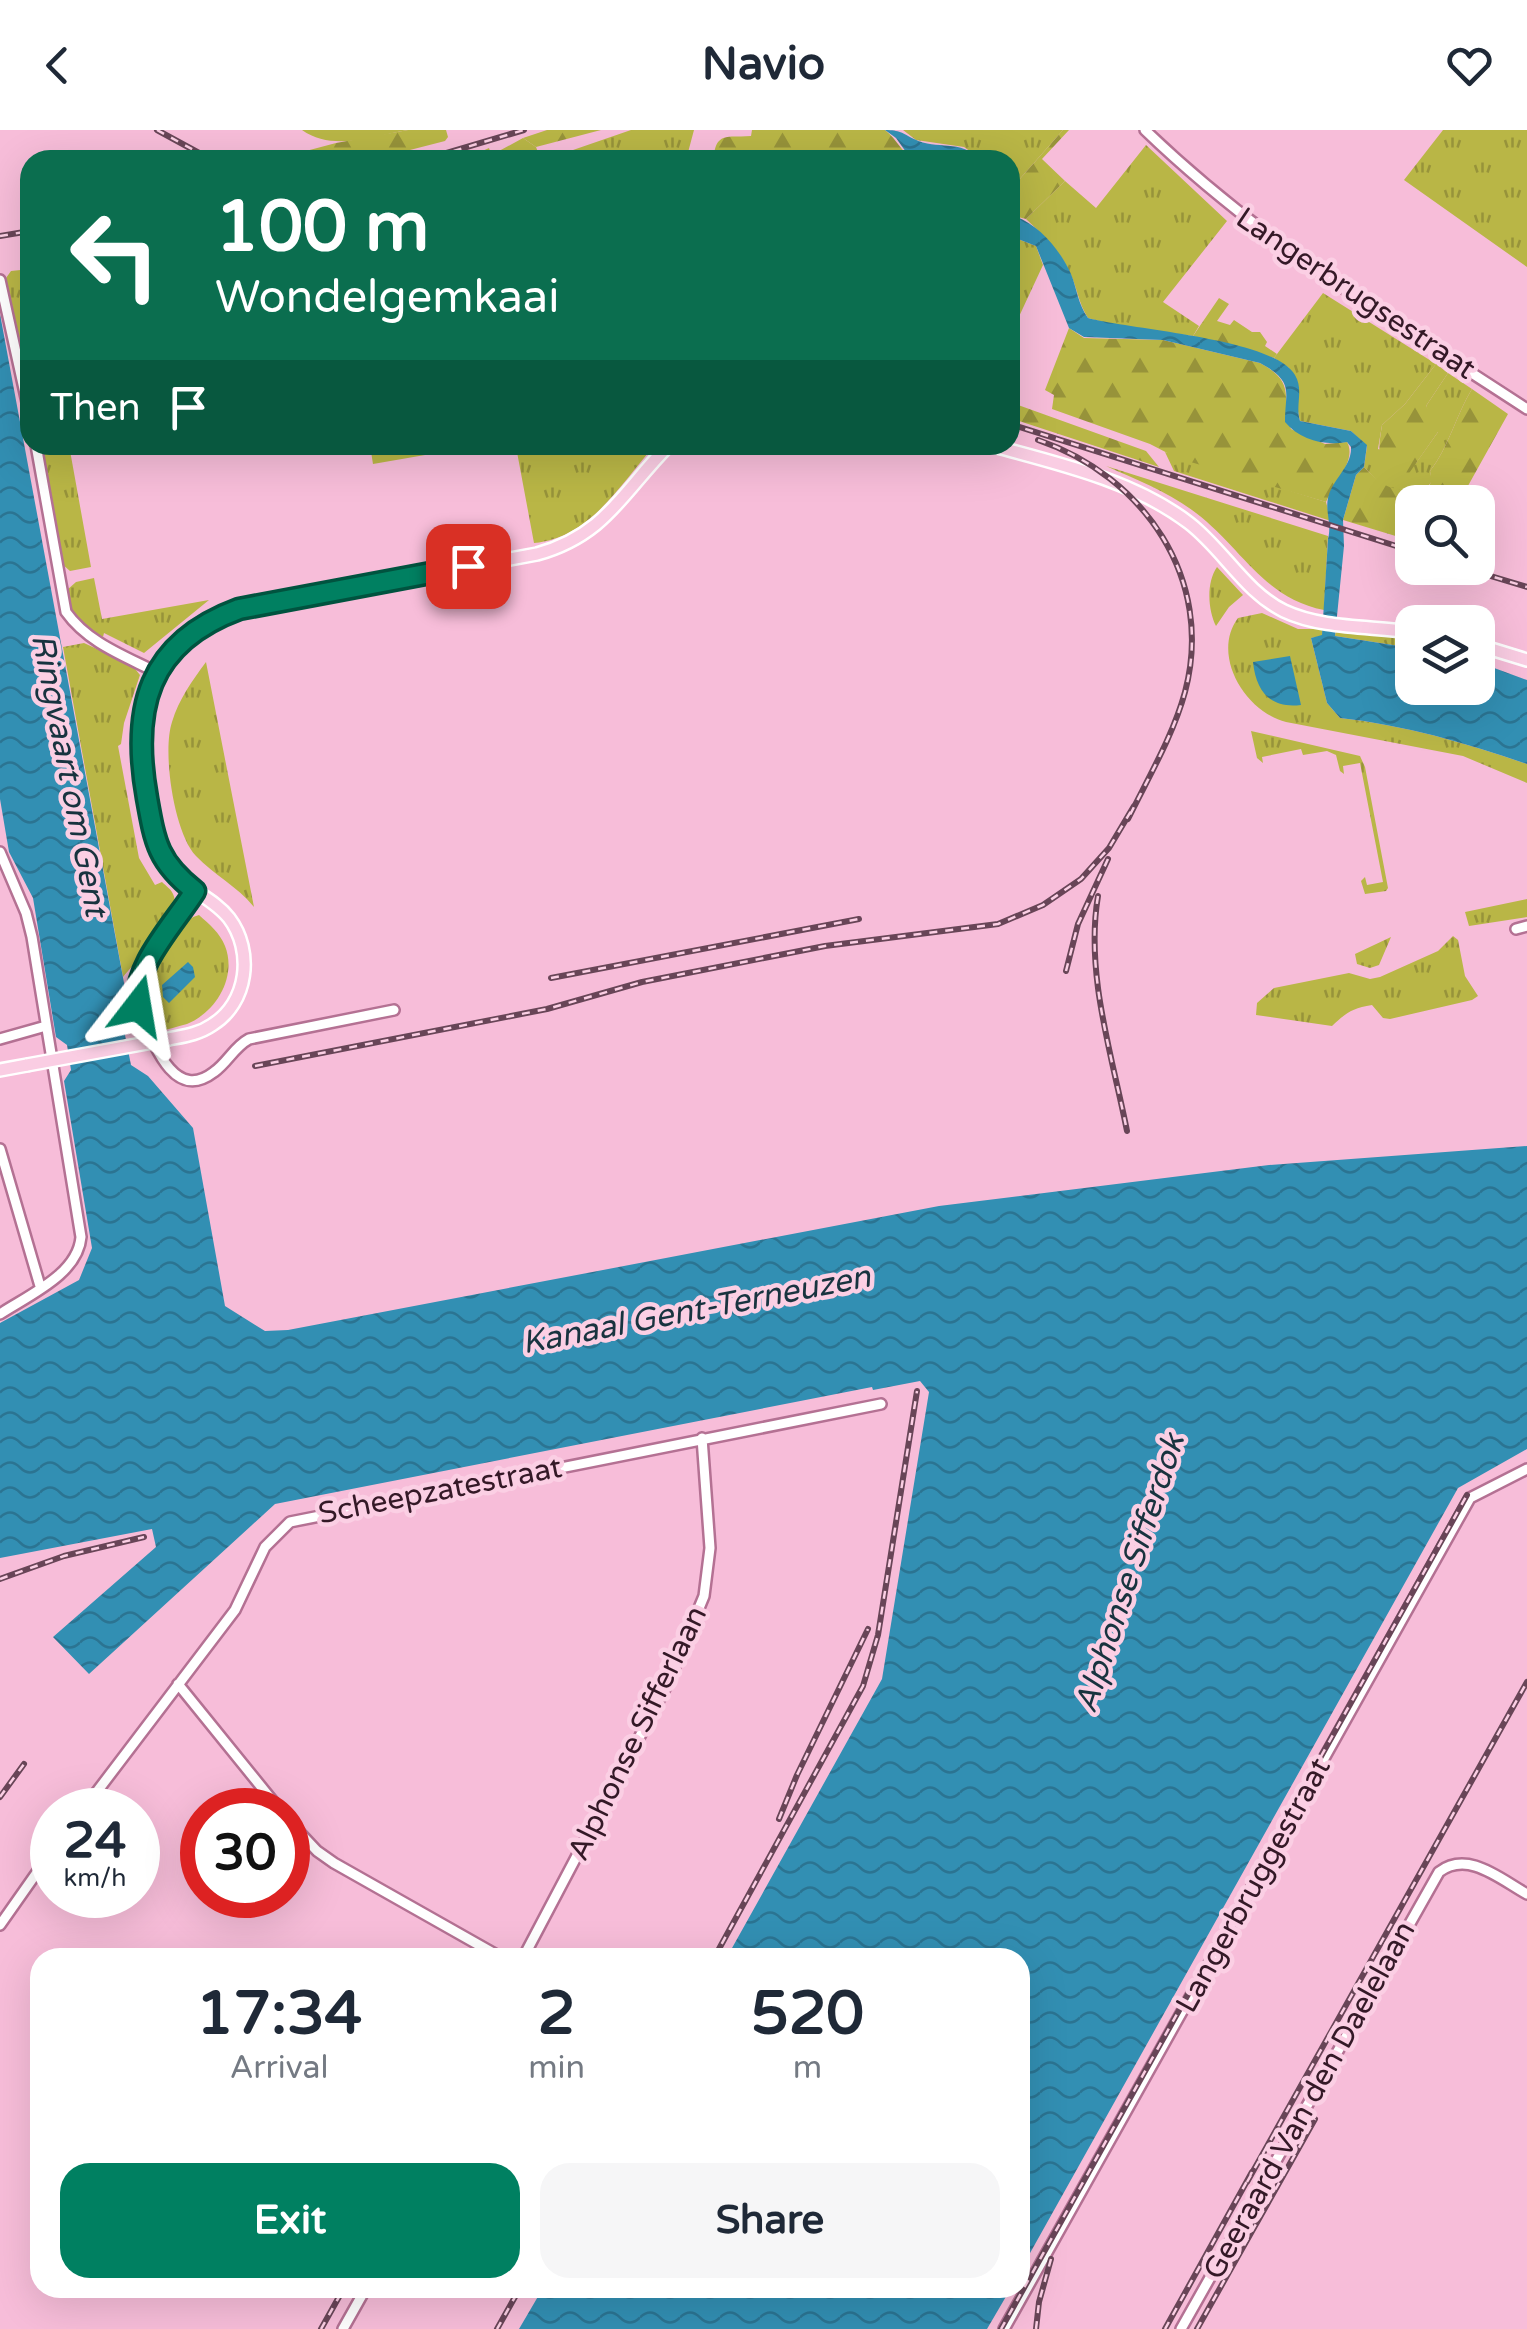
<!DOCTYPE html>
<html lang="en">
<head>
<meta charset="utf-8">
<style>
  body { margin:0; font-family:"Varela Round",sans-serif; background:#f6f6f7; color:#1f2937; height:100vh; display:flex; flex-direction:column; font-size:38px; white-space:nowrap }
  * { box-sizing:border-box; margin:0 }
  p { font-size:32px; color:#747a83 }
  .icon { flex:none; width:55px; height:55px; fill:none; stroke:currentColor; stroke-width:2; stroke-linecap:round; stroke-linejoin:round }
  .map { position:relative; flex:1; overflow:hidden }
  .details { position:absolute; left:30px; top:1818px; width:1000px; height:350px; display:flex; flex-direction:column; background:#fff; border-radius:30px; box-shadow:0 10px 40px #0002 }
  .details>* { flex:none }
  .top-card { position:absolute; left:20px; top:20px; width:1000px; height:305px; border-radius:30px; box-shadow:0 10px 40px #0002; background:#0b6e4f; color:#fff; overflow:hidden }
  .controls { position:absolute; left:1395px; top:355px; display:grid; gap:20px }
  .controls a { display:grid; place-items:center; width:100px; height:100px; border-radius:20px; background:#fff; box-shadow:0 10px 40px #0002; font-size:50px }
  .speed { position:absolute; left:30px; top:1658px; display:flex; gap:20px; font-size:50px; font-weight:700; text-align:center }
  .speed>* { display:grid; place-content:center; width:130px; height:130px; border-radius:50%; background:#fff; box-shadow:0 10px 40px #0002; line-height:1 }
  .speed small { font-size:25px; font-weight:400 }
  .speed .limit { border:15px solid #d22; background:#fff; color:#111 }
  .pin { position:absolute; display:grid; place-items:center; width:85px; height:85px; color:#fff; margin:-42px; border-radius:20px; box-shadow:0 5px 15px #0006 }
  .me { position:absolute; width:110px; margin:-55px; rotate:14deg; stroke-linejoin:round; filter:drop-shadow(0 0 8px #0008) }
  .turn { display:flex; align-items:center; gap:35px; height:210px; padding:0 30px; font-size:45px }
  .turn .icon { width:130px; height:130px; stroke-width:2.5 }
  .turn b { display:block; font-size:70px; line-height:85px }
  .then { display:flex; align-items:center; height:95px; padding:0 30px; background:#0003; gap:20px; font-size:38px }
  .eta { display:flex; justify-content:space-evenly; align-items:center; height:170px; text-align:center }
  .eta b { font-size:60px; font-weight:700; line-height:70px }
  .cta { display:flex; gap:20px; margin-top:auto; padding:20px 30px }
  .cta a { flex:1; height:115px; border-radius:30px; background:#008061; color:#fff; font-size:40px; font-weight:700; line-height:115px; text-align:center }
  .cta a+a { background:#f6f6f7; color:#1f2937 }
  header { display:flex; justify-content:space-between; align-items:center; height:130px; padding:0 30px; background:#fff; font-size:45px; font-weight:700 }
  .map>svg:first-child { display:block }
  .grass { fill:url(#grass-tufts) }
  .forest { fill:url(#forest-firs) }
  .garden { fill:#b9b646 }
  .water { fill:url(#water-waves) }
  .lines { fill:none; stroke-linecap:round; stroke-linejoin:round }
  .minor-casing { stroke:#b47193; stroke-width:14 }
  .major-casing { stroke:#fff; stroke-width:16 }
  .minor { stroke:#fff; stroke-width:9 }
  .major { stroke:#facde3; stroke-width:11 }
  .rail-casing { stroke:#684557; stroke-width:6 }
  .rail { stroke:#fbcfe4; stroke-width:2.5; stroke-dasharray:8; stroke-linecap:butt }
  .major-bridge-casing { stroke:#fff; stroke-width:16; stroke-linecap:butt }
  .major-bridge { stroke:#facde3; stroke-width:11 }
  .route-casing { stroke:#00533f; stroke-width:25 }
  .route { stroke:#008061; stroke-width:18 }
  .labels { text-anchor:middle; stroke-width:9; stroke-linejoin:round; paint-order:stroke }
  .street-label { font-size:30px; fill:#341927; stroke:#fbcfe4 }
  .water-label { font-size:32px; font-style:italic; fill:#18333f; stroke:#fbcfe4 }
</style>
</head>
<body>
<header><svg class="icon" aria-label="back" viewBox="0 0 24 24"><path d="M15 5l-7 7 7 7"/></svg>Navio<svg class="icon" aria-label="heart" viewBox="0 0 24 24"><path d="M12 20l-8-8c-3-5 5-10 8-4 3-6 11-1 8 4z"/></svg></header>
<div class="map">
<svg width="1527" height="2199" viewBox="0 0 1527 2199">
  <defs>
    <pattern id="grass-tufts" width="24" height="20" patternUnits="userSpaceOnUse" patternTransform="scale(2.5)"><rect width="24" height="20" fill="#b9b646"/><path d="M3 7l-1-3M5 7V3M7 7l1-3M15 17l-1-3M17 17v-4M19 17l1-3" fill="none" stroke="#97933a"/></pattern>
    <pattern id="forest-firs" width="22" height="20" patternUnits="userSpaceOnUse" patternTransform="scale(2.5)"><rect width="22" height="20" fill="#b9b646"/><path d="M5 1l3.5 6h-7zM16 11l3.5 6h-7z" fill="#97933a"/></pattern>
    <pattern id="water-waves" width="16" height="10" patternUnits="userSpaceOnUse" patternTransform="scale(2.5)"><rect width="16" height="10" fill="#328fb3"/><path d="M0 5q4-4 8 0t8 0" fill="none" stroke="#2b7492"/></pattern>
  </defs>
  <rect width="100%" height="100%" fill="#f7bdd9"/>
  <!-- grass -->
  <path class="grass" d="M302 0H408C373 6 333 22 302 0Z
    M631 0H694L686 30H544Z
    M903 0H1063L1010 60V30H982L964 17 916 10Z
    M1443 0H1527V137L1404 50Z
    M523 8 536 17 541 30H469V27L489 18 493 30 500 27 499 21Z
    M1146 15 1227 91 1163 172 1199 196 1193 206 1117 196 1088 188C1078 173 1077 156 1069 141 1060 121 1042 104 1026 89L1065 51 1096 78Z
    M1010 106 1036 116 1043 135 1010 206Z
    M30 139V234L24 229 6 148 11 141Z
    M1323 163 1436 234 1405 274 1382 295 1378 319 1416 333 1438 302 1426 276 1448 243 1472 259C1456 285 1449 317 1430 341L1432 351 1423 363 1391 360 1382 356 1364 337 1367 316 1351 301 1300 291 1289 238 1274 228Z
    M40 315H69L91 437 70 441 62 434Z
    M555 315H655C621 353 591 408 534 413L517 322Z
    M1165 322 1326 372 1331 391 1174 341Z
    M1106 336 1328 406 1324 480C1263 468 1242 418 1196 383 1169 362 1137 350 1106 336Z
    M1217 437 1243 465 1229 477 1216 496C1208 480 1206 453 1217 437Z
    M94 448 102 489 209 470 144 523 104 503 103 507 74 490 67 460 76 452Z
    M1262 483 1298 499H1323L1322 506 1311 508 1327 573 1340 588C1404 595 1466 613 1527 634V653L1463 626 1286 592C1244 581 1211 524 1238 488Z
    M1336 499 1412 508V518L1335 506Z
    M84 513 132 535 140 545 124 593 121 614 118 616 139 728 155 755 162 752C166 756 171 759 173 764 184 785 136 831 123 847L63 517Z
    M206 532 254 777C237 756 214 745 196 726 174 703 162 622 172 592 179 569 192 551 206 532Z
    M1251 601 1360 626 1365 637 1388 758 1386 761 1365 764 1361 751 1365 747 1367 755 1383 752 1360 633 1343 636 1344 644 1340 641 1336 625 1327 621 1303 625 1301 619 1262 627 1263 633 1257 628Z
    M1527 769V787L1469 796 1465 782Z
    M199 785C209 794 220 803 225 816 237 846 217 882 187 894 177 897 167 899 156 903 141 859 142 849 170 812 179 800 184 789 199 785Z
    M1453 806 1458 810 1465 846 1478 866 1472 870 1390 889 1383 888 1372 875C1352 878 1346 883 1332 896L1256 885 1257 873 1274 858 1349 843 1370 849 1380 847 1438 821Z
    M1391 807 1379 835 1370 838 1357 834 1355 824Z"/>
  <!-- forest -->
  <path class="forest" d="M408 0H446L448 7 445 11 371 30H272L336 13Z
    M547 0H601L536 17 523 8Z
    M752 0H885C897 9 903 25 915 30H714C714 0 730 8 751 6Z
    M1063 0H1069L1042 29 1065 51 1026 89 1010 85V60Z
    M1219 168 1229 174 1217 191 1230 195 1234 190 1252 202H1260L1267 212 1265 216 1277 224 1274 228 1193 206Z
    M1069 198 1084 208 1163 210 1260 233C1298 253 1280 268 1291 299L1325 314 1347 312C1357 329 1335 353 1326 372L1177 328 1150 314 1052 279 1054 265 1045 260Z
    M1436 234 1448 243 1426 276 1438 292V302L1405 349C1374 339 1378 321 1382 295L1405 274Z
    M1472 259 1508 284 1459 372H1412V411L1343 390 1356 345 1364 337C1386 361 1392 358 1423 363 1431 356 1432 352 1430 341 1449 317 1456 285 1472 259Z
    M1010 272 1146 321 1159 337 1010 288Z"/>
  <!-- garden -->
  <path class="garden" d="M370 315H453L454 320 373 334Z"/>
  <!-- water -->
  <path class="water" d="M885 0C900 0 902 3 914 9 938 21 959 8 982 30L911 29 896 8Z
    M1010 85C1036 91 1060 119 1071 144 1077 159 1078 174 1088 188 1132 200 1273 208 1295 245 1304 260 1295 275 1300 291L1351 301 1367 315 1364 337 1356 345 1343 390 1344 416 1335 506 1412 518V558H1478V532L1527 550V634C1466 613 1404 595 1340 588L1327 573 1311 508 1322 505 1328 409C1332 394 1325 381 1328 368 1332 349 1352 337 1351 317L1347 312C1324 316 1300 310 1285 292 1285 261 1295 252 1260 233L1163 210 1084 207 1069 198 1036 116 1010 106Z
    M0 184 132 896 125 905 131 935 148 946 193 998 225 1176 265 1201 288 1200 939 1076 1269 1035 1527 1016V1319L1458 1358 1020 2141V1828L727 1827 882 1549 929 1262 920 1251 873 1260 872 1257 275 1374 89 1544 53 1507 156 1417 152 1399 0 1428V1193L79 1150 92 1118 64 951 71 940 67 915 56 907 33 768 9 722 0 669Z
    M1290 526 1301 575C1270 579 1256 561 1253 532Z
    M188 832 193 837 195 847 169 873 163 867 162 855Z
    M543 2158H1011L987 2199H519Z"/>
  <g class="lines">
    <!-- minor casing -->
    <g class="minor-casing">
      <path id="minor" d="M1145 0C1260 111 1394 192 1527 279
        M0 150 30 286
        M36 315 66 482C88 513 125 526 158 543
        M0 722 26 783 32 807 81 1107C78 1144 29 1165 0 1184
        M195 761C175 793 131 838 138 876 151 905 171 975 214 942 228 932 234 917 249 909L394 880
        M1516 799 1527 796
        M0 909 46 896
        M0 1019 40 1156
        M178 1554 280 1680
        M83 1680 235 1480 265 1417 290 1392 881 1274
        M288 1690 317 1721 334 1733 502 1828
        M0 1795 52 1721
        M523 1828 669 1551 704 1466 710 1418 702 1308
        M343 2199 366 2158
        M1004 2199 1470 1368 1527 1339
        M1181 2199 1439 1742C1468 1720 1500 1749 1527 1764"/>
    </g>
    <!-- major casing -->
    <g class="major-casing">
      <path id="major" d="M990 315C1056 333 1133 350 1189 393 1223 419 1245 462 1284 481 1322 499 1371 496 1412 502
        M1478 515 1527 530
        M169 909C184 906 199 904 212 895 248 873 254 821 229 788 212 766 181 758 166 734 153 715 151 691 148 669 131 579 146 513 239 479L537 424C606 405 623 361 669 315
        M0 940 27 935"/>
    </g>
    <!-- minor -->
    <use href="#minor" class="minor"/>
    <!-- major -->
    <use href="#major" class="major"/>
    <!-- rail casing -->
    <g class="rail-casing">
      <path id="rail" d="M157 0 212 30
        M423 30 524 0
        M0 106 30 101
        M1010 294 1412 421
        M1038 310C1144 346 1215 449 1185 562 1173 606 1148 648 1128 689
        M1464 438 1527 457
        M1098 766C1085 843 1112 925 1127 1001
        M1066 841 1078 794 1108 729
        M551 848 859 789
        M255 936 547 879 642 852 825 816 998 794 1043 775 1081 749 1109 718 1134 676
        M0 1449 64 1426 144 1407
        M0 1667 24 1634
        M779 1689 797 1645 868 1499
        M714 1828 863 1556 878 1505 917 1261
        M1247 2052 1527 1552
        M321 2199 344 2158
        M497 2199 520 2158
        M1001 2199 1467 1365
        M1036 2199 1039 2172 1051 2129
        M1165 2199 1252 2042
        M1197 2199 1315 1989"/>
    </g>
    <!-- rail -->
    <use href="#rail" class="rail"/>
    <!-- major-bridge casing -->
    <g class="major-bridge-casing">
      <path id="major-bridge" d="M27 935 169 909"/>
    </g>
    <!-- major-bridge -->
    <use href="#major-bridge" class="major-bridge"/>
  </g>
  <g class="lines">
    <!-- route casing -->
    <g class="route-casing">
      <path id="route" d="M138 876C131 838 175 793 195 761 158 732 155 713 147 668 131 579 147 513 239 479L468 436"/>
    </g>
    <!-- route -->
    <use href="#route" class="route"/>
  </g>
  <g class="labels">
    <!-- street labels -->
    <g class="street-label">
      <text transform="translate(1356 163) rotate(34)" y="10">Langerbrugsestraat</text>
      <text transform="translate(440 1360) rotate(-11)" y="10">Scheepzatestraat</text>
      <text transform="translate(637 1603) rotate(-64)" y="10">Alphonse Sifferlaan</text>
      <text transform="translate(1253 1755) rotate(-61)" y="10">Langerbruggestraat</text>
      <text transform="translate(1309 1970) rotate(-61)" y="10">Geeraard Van den Daelelaan</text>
    </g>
    <!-- water labels -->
    <g class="water-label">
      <text transform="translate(70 645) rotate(79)" y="11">Ringvaart om Gent</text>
      <text transform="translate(696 1179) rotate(-11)" y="11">Kanaal Gent-Terneuzen</text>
      <text transform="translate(1129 1443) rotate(-72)" y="11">Alphonse Sifferdok</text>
    </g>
  </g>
</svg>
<div class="controls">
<a><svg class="icon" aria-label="search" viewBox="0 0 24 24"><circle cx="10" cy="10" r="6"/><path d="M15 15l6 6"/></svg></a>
<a><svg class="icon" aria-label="layers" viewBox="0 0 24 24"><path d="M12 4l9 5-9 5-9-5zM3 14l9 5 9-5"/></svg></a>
</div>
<div class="speed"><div>24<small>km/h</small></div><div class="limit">30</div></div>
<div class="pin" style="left:468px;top:436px;background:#d93025"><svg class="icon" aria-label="arrive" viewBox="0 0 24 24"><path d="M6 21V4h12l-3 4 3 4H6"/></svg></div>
<svg class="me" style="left:138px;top:876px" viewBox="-20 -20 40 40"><path d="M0-17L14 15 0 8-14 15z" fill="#008061" stroke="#fff" stroke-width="4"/></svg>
<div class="top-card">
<div class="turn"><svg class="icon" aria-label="left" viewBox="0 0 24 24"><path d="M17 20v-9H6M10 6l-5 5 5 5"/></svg><div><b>100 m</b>Wondelgemkaai</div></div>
<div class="then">Then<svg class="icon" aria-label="arrive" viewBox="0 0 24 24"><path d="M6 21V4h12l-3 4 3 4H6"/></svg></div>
</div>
<section class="details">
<div class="eta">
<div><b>17:34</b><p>Arrival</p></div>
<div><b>2</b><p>min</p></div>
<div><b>520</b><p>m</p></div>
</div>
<div class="cta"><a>Exit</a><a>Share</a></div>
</section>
</div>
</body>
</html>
